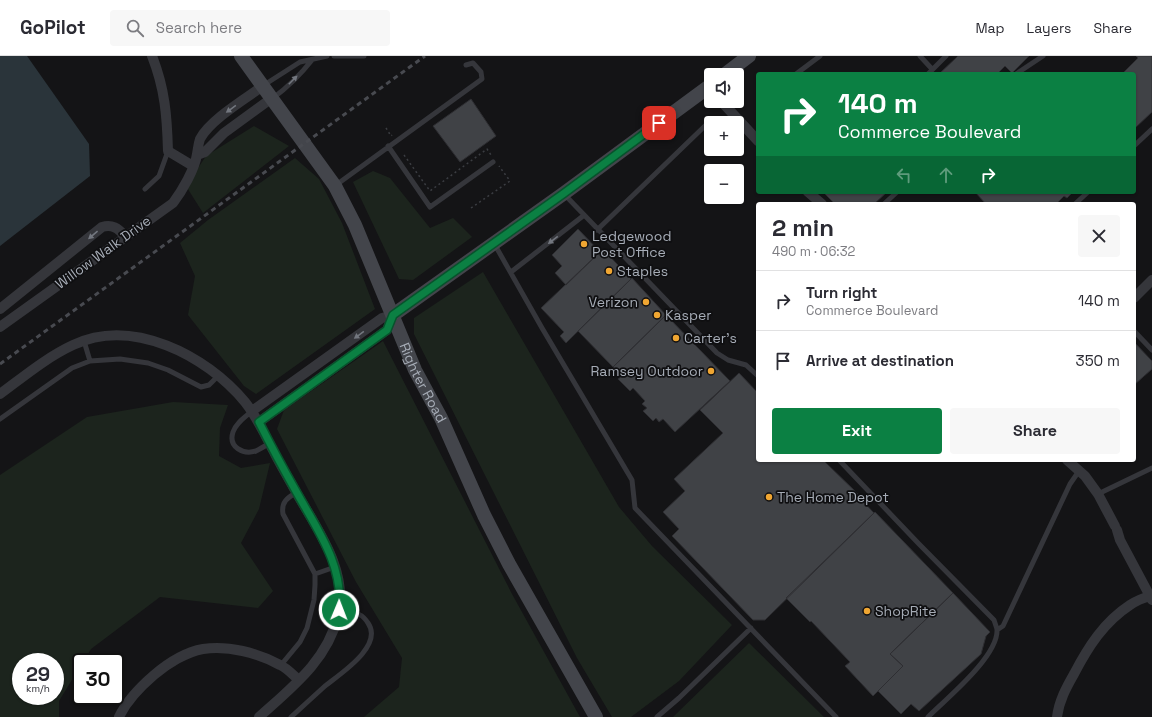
<!DOCTYPE html>
<html lang="en">
<head>
<meta charset="utf-8">
<style>
  body { margin:0; font-family:"Space Grotesk",sans-serif; background:#f7f7f7; color:#2b2b33; height:100vh; display:flex; flex-direction:column; font-size:15px; white-space:nowrap }
  * { box-sizing:border-box; margin:0 }
  p { font-size:13px; color:#7c7c81 }
  .icon { flex:none; width:22px; height:22px; fill:none; stroke:currentColor; stroke-width:2; stroke-linecap:round; stroke-linejoin:round }
  .map { position:relative; flex:1; overflow:hidden }
  .side { position:absolute; left:756px; top:146px; width:380px; height:260px; display:flex; flex-direction:column; background:#fff; border-radius:4px; box-shadow:0 1px 3px #0004 }
  .side>* { flex:none }
  .top-card { position:absolute; left:756px; top:16px; width:380px; height:122px; border-radius:4px; box-shadow:0 1px 3px #0004; background:#0b8043; color:#fff; overflow:hidden }
  .tools { position:absolute; left:704px; top:12px; display:grid; gap:8px }
  .tools a { display:grid; place-items:center; width:40px; height:40px; border-radius:4px; background:#fff; box-shadow:0 1px 3px #0004; font-size:20px }
  .speed { position:absolute; left:12px; top:597px; display:flex; gap:8px; font-size:20px; font-weight:700; text-align:center }
  .speed>* { display:grid; place-content:center; width:52px; height:52px; border-radius:50%; background:#fff; box-shadow:0 1px 3px #0004; line-height:1 }
  .speed small { font-size:10px; font-weight:400 }
  .speed .limit { border:2px solid #111; border-radius:6px; background:#fff; color:#111 }
  .pin { position:absolute; display:grid; place-items:center; width:34px; height:34px; color:#fff; margin:-17px; border-radius:8px; box-shadow:0 2px 6px #0006 }
  .me { position:absolute; width:44px; margin:-22px; rotate:1deg; stroke-linejoin:round; filter:drop-shadow(0 0 3px #0008) }
  .turn { display:flex; align-items:center; gap:14px; height:84px; padding:0 16px; font-size:18px }
  .turn .icon { width:52px; height:52px; stroke-width:2.5 }
  .turn b { display:block; font-size:28px; line-height:34px }
  .lanes { display:flex; align-items:center; height:38px; padding:0 16px; background:#0003; justify-content:center; gap:20px; direction:ltr }
  .lanes .off { opacity:.35 }
  .round { display:grid; place-items:center; flex:none; width:42px; height:42px; border-radius:4px; background:#f7f7f7 }
  .summary { display:flex; align-items:center; justify-content:space-between; height:68px; padding:0 16px }
  h1 { font-size:24px; font-weight:700; line-height:30px }
  .primary-button { display:flex; gap:8px; margin-top:auto; padding:8px 16px }
  .primary-button a { flex:1; height:46px; border-radius:4px; background:#0b8043; color:#fff; font-size:16px; font-weight:700; line-height:46px; text-align:center }
  .primary-button a+a { background:#f7f7f7; color:#2b2b33 }
  ul { padding:0; list-style:none }
  li { display:flex; align-items:center; gap:12px; height:60px; padding:0 16px; border-top:1px solid #e1e1e2 }
  li div { flex:1 }
  li b { display:block; font-size:15px }
  li em { font-style:normal }
  header { display:flex; align-items:center; gap:24px; box-sizing:border-box; height:56px; padding:0 20px; background:#fff; border-bottom:1px solid #e1e1e2 }
  header strong { font-size:19px }
  nav { display:flex; gap:22px; margin-inline-start:auto; font-size:14px }
  .search { width:280px; height:36px; background:#f7f7f7; display:flex; align-items:center; gap:10px; box-sizing:border-box; padding:0 14px; border-radius:4px; color:#7c7c81; font-size:15px }
  .map>svg:first-child { display:block }
  .green { fill:#1c241d; fill-rule:evenodd }
  .water { fill:#2a343a }
  .building { fill:#404246; stroke:#2e2e32 }
  .lines { fill:none; stroke-linecap:round; stroke-linejoin:round }
  .path { stroke:#3b3d42; stroke-width:1.5; stroke-dasharray:2 3; stroke-linecap:butt }
  .lane { stroke:#35363b; stroke-width:5 }
  .street { stroke:#35363b; stroke-width:10 }
  .secondary { stroke:#43454b; stroke-width:14 }
  .rail { stroke:#484a50; stroke-width:3; stroke-dasharray:5 4; stroke-linecap:butt }
  .oneway { fill:#73777f }
  .route-casing { stroke:#07532c; stroke-width:10 }
  .route { stroke:#0b8043; stroke-width:7 }
  .poi-dot { fill:#f0a632; stroke:#0f0f11; stroke-width:1.5 }
  .labels { text-anchor:middle; stroke-width:3.5; stroke-linejoin:round; paint-order:stroke }
  .poi-label { font-size:14px; fill:#a6acb6; stroke:#0f0f11; text-anchor:start }
  .street-label { font-size:14px; fill:#a6acb6; stroke:#0f0f11 }
</style>
</head>
<body>
<header>
<strong>GoPilot</strong>
<div class="search"><svg class="icon" aria-label="search" viewBox="0 0 24 24"><circle cx="10" cy="10" r="6"/><path d="M15 15l6 6"/></svg>Search here</div>
<nav><a>Map</a><a>Layers</a><a>Share</a></nav>
</header>
<div class="map">
<svg width="1152" height="661" viewBox="0 0 1152 661">
  <rect width="100%" height="100%" fill="#141416"/>
  <!-- green -->
  <path class="green" d="M254 70 289 90 203 157 186 130 206 100Z
    M295 102 319 123 342 167 375 253 256 338 244 330 188 259 195 220 180 187 208 164Z
    M373 115 390 122 430 172 453 162 472 181 413 224 399 223 353 126Z
    M483 216 619 451 652 490 732 569 679 625 631 661H612L577 602 414 278V262Z
    M383 285 512 538 580 661H364L399 631 402 602 356 526 277 373 284 354Z
    M173 346 228 349 220 372 219 400 241 412 270 407 259 453 241 487 273 535 258 552 160 541 91 593 83 606H81V609L59 645V661H0V419L87 361ZM21 606H55V640H21Z
    M749 587 824 661H673Z"/>
  <!-- water -->
  <path class="water" d="M0 0H27L89 88 90 120 0 190Z"/>
  <!-- building -->
  <path class="building" d="M958 0H1029L1012 17 1005 10 997 18H939Z
    M1136 0H1152V56L1134 73V18H1122L1138 2Z
    M471 43 496 80 460 106 433 70Z
    M823 136H887L874 148H835Z
    M975 136H1073L1067 142 1064 140 1056 148H986Z
    M578 173 600 196 566 229 555 217 562 210 552 199Z
    M603 193 631 223 566 287 560 280 564 276 541 252Z
    M632 222 666 259 613 311 578 275Z
    M666 259 730 325 675 376 663 363 659 366 656 362 653 365 643 355 647 352 642 348 645 345 633 332 630 335 618 323 622 320 613 311Z
    M1134 286 1152 305V313L1134 329Z
    M739 317 758 337V404H823L858 438 857 439 874 457 765 564H753L672 480 679 473 663 456 685 435 674 423 723 377 700 354Z
    M875 456 953 537 890 598 903 610 873 640 845 610 850 606 811 565 810 566 786 542Z
    M953 537 990 576 986 580 981 598 919 655 911 648 901 658 878 635 903 610 890 598Z"/>
  <g class="lines">
    <!-- path -->
    <path class="path" d="M386 72 391 80 392 79
      M404 99 430 135 487 93 491 99
      M471 152 510 125 499 110"/>
    <!-- lane -->
    <path class="lane" d="M334 0H364
      M920 0 932 13
      M796 18 820 0
      M928 18 946 0
      M1016 18 1043 0
      M264 29 300 6 327 0
      M273 42C288 31 301 18 312 4
      M737 77 744 71
      M388 90 430 151 493 106
      M1134 90 1152 73
      M336 129 482 23 481 16 473 7 466 9
      M145 133 159 120 168 95
      M564 138 717 297 728 304 746 309 758 320
      M884 148 897 136
      M1075 148 1088 136
      M597 174 709 66 711 68
      M495 189 542 272 632 424 635 452 836 661
      M511 216 583 160
      M1134 275 1152 294
      M84 285 90 305
      M252 355C245 361 236 367 233 376 228 391 243 399 256 395 260 393 265 390 270 387
      M0 363 72 312 90 305 120 303 148 307 168 314 201 331 209 329 218 320
      M839 404 919 488 994 564C995 567 996 570 997 573 999 600 946 643 928 661
      M1098 438 1152 412
      M315 518 335 511
      M997 574 1003 570 1070 428 1079 415
      M281 609 300 586 307 572 314 544 315 529V518L283 458C281 446 287 442 297 436
      M291 661C302 651 314 640 325 630 340 618 384 590 368 567 366 564 363 560 360 559 354 556 345 555 339 554
      M657 661 679 642 751 572"/>
    <!-- street -->
    <path class="street" d="M152 0C165 33 167 60 168 95L193 110
      M721 45 758 85
      M197 99 205 96 224 77 272 42
      M808 136 822 148
      M1134 242 1152 224
      M0 253 102 171C112 168 118 172 125 180
      M0 271 173 147C182 135 195 113 197 98 198 93 198 89 200 83 210 64 245 43 263 30
      M0 338C23 321 47 301 73 289 132 261 206 299 245 346 257 361 265 379 274 396 281 410 289 423 296 436 317 473 349 515 338 560 327 605 291 632 259 661
      M252 355 382 262 393 259
      M259 366 387 274 393 259
      M1067 404 1085 420 1098 438 1115 470
      M1117 474 1120 484 1152 544
      M119 661C127 644 140 631 154 619 167 608 186 596 203 593 228 589 258 597 280 609 287 612 293 619 299 624
      M1057 661C1059 645 1066 632 1074 618 1088 591 1104 566 1130 549 1136 545 1143 542 1150 540"/>
    <!-- secondary -->
    <g class="secondary">
      <path id="s1" d="M241 0 335 130 355 169 415 314 441 362 484 459 509 508 596 661"/>
      <path d="M724 19 749 0"/>
      <path d="M393 259 563 138 711 29"/>
    </g>
    <!-- rail -->
    <path class="rail" d="M0 308 425 0"/>
  </g>
  <!-- one-way arrows -->
  <defs><path id="oneway-solid" d="M-6-.8H1V-3.2L6.5 0L1 3.2V.8H-6Z"/></defs>
  <g class="oneway">
    <use href="#oneway-solid" transform="translate(293 24) rotate(-45)"/>
    <use href="#oneway-solid" transform="translate(231 53) rotate(144)"/>
    <use href="#oneway-solid" transform="translate(93 179) rotate(140)"/>
    <use href="#oneway-solid" transform="translate(553 184) rotate(143)"/>
    <use href="#oneway-solid" transform="translate(359 279) rotate(144)"/>
  </g>
  <g class="lines">
    <!-- route casing -->
    <g class="route-casing">
      <path id="route" d="M339 554C344 510 317 473 297 437 284 414 271 390 259 366L387 274 393 259 563 138 659 67"/>
    </g>
    <!-- route -->
    <use href="#route" class="route"/>
  </g>
  <!-- markers -->
  <g class="poi-dot">
    <circle cx="584" cy="188" r="4"/>
    <circle cx="609" cy="215" r="4"/>
    <circle cx="646" cy="246" r="4"/>
    <circle cx="657" cy="259" r="4"/>
    <circle cx="676" cy="282" r="4"/>
    <circle cx="711" cy="315" r="4"/>
    <circle cx="769" cy="441" r="4"/>
    <circle cx="867" cy="555" r="4"/>
  </g>
  <g class="labels">
    <!-- poi labels -->
    <g class="poi-label">
      <text x="592" y="185">Ledgewood<tspan x="592" dy="16">Post Office</tspan></text>
      <text x="617" y="220">Staples</text>
      <text x="638" y="251" text-anchor="end">Verizon</text>
      <text x="665" y="264">Kasper</text>
      <text x="684" y="287">Carter's</text>
      <text x="703" y="320" text-anchor="end">Ramsey Outdoor</text>
      <text x="777" y="446">The Home Depot</text>
      <text x="875" y="560">ShopRite</text>
    </g>
    <!-- street labels -->
    <g class="street-label">
      <text transform="translate(103 196) rotate(-36)" y="5">Willow Walk Drive</text>
      <text dy="5" stroke="none"><textPath href="#s1" startOffset="376">Righter Road</textPath></text>
    </g>
  </g>
</svg>
<div class="tools">
<a><svg class="icon" aria-label="sound" viewBox="0 0 24 24"><path d="M4 9h4l5-4v14l-5-4H4zM17 9q2 3 0 6"/></svg></a>
<a>+</a>
<a>−</a>
</div>
<div class="speed"><div>29<small>km/h</small></div><div class="limit">30</div></div>
<div class="pin" style="left:659px;top:67px;background:#d93025"><svg class="icon" aria-label="arrive" viewBox="0 0 24 24"><path d="M6 21V4h12l-3 4 3 4H6"/></svg></div>
<svg class="me" style="left:339px;top:554px" viewBox="-20 -20 40 40"><circle r="17" fill="#0b8043" stroke="#fff" stroke-width="3"/><path d="M0-11L8 9 0 5-8 9z" fill="#fff"/></svg>
<div class="top-card">
<div class="turn"><svg class="icon" aria-label="right" viewBox="0 0 24 24"><path d="M7 20v-9h11M14 6l5 5-5 5"/></svg><div><b>140 m</b>Commerce Boulevard</div></div>
<div class="lanes"><svg class="icon off" aria-label="left" viewBox="0 0 24 24"><path d="M17 20v-9H6M10 6l-5 5 5 5"/></svg><svg class="icon off" aria-label="ahead" viewBox="0 0 24 24"><path d="M12 20V5M6 11l6-6 6 6"/></svg><svg class="icon" aria-label="right" viewBox="0 0 24 24"><path d="M7 20v-9h11M14 6l5 5-5 5"/></svg></div>
</div>
<section class="side">
<div class="summary"><div><h1>2 min</h1><p>490 m · 06:32</p></div><a class="round"><svg class="icon" aria-label="close" viewBox="0 0 24 24"><path d="M6 6l12 12M18 6L6 18"/></svg></a></div>
<ul>
<li><svg class="icon" aria-label="right" viewBox="0 0 24 24"><path d="M7 20v-9h11M14 6l5 5-5 5"/></svg><div><b>Turn right</b><p>Commerce Boulevard</p></div><em>140 m</em></li>
<li><svg class="icon" aria-label="arrive" viewBox="0 0 24 24"><path d="M6 21V4h12l-3 4 3 4H6"/></svg><div><b>Arrive at destination</b></div><em>350 m</em></li>
</ul>
<div class="primary-button"><a>Exit</a><a>Share</a></div>
</section>
</div>
</body>
</html>
